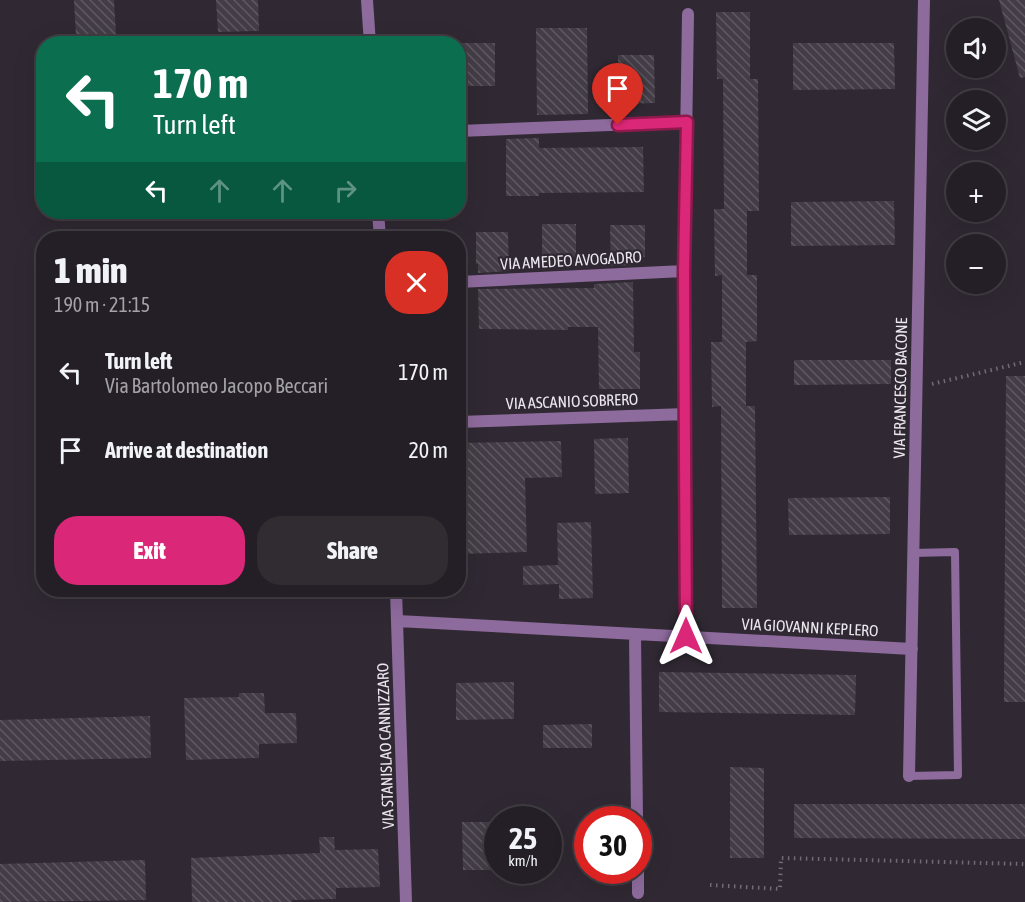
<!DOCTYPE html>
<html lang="en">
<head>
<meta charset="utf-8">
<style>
  body { margin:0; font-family:"Asap Condensed",sans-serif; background:#302c32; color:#f1f3f6; height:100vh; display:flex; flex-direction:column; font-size:22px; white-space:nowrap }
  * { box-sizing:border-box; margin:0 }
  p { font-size:20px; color:#a3a2a7 }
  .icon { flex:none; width:33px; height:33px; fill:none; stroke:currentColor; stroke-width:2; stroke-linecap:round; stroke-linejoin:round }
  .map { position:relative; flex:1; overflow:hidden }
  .drawer { position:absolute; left:36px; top:231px; width:430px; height:366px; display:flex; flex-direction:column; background:#241f26; border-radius:24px; box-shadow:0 6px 24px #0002,0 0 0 2px #413d43 }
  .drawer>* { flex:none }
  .top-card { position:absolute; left:36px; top:36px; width:430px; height:183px; border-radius:24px; box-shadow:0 6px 24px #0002,0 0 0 2px #413d43; background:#0b6e4f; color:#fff; overflow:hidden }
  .buttons { position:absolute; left:946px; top:18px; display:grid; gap:12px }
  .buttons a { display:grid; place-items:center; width:60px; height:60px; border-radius:50%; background:#241f26; box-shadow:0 6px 24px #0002,0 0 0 2px #413d43; font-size:30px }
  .speed { position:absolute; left:484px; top:806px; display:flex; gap:12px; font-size:30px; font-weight:700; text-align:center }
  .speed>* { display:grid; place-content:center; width:78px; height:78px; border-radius:50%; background:#241f26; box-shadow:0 6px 24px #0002,0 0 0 2px #413d43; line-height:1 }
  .speed small { font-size:15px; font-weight:400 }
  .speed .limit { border:9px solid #d22; background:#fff; color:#111 }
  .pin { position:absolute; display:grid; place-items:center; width:51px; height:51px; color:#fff; margin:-62px -26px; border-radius:50% 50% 50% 0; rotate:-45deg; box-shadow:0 0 6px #0007 }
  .pin .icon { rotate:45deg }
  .me { position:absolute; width:66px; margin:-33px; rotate:0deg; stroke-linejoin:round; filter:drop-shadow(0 0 4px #0008) }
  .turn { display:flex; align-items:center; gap:21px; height:126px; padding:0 18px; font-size:27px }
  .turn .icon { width:78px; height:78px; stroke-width:2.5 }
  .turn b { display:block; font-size:42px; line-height:51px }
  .lanes { display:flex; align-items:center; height:57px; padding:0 18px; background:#0003; justify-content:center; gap:30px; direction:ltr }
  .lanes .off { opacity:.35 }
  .round { display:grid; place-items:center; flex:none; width:63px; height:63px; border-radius:24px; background:#302c32 }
  .head { display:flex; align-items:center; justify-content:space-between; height:102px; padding:0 18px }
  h1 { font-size:36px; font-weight:800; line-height:45px }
  .primary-button { display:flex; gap:12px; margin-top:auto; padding:12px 18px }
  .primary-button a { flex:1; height:69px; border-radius:24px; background:#db2777; color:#fff; font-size:24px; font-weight:800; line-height:69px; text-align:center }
  .primary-button a+a { background:#302c32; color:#f1f3f6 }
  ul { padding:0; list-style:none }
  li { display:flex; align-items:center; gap:18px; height:78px; padding:0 18px }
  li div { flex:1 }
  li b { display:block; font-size:22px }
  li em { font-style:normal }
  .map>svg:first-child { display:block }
  .building { fill:url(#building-back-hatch) }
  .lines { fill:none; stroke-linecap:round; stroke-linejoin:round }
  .path { stroke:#726c75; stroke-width:4; stroke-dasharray:1.5 4.5; stroke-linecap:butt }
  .lane { stroke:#8e6b9d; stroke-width:8 }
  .street { stroke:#8e6b9d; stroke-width:12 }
  .route-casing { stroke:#8e194d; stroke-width:15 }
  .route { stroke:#db2777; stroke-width:10 }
  .labels { text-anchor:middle; stroke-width:4.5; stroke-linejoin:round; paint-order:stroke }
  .street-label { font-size:16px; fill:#ece7ee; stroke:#302933 }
</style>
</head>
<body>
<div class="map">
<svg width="1025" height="902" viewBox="0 0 1025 902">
  <defs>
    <pattern id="building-back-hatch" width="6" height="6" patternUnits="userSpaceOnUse" patternTransform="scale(1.5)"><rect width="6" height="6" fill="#443d47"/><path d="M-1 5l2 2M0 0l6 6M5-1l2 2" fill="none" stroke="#5f5962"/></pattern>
  </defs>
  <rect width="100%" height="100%" fill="#302933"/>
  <!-- building -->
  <path class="building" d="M74 0H114L116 34 76 36Z
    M216 0H258L259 31 218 32Z
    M999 0H1025V77L1020 78Z
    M716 12H750V79H758L759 211H747V275H757V341L746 342V406H755L757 608H722L721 406 712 407 711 342H722V275L715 276 714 209H724L723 79H717Z
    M536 28H587L588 114 537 115Z
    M459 43H495V86H459Z
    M793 43H894L895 89 793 90Z
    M618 55H654L655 103 618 104Z
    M539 138V148L643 147 644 192 539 193V196H506V139Z
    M894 201 895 245 791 246V202Z
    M542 224H576V257H542Z
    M610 225H645V257H633V265L611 266Z
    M476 232H508L509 271 478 273V264H476Z
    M633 282 634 352H640V389H599L598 327H568V330L479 329 478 289 594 288V284Z
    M794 360H891V384L794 385Z
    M1006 376H1025V702H1004Z
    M628 438 629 493 595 494 594 439Z
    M561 441 562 477 525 478 527 552 459 554V443Z
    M890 497V534L789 535 788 498Z
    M591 522 593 598 559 599V584L523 585V566L558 565 557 523Z
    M659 672 856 675 855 715 659 712Z
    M514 682V719L456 720V683Z
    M239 693H264L265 713H296L297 743 259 744V758L186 760 184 698 239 697Z
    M150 716 151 758 0 761V720Z
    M592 724V748H543V725Z
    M730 767 764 768V858H730Z
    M794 804H1025V839L794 838Z
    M462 822H498V870H463Z
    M319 837H334L335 850 378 849 380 887 336 888V899L292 900V902H192L191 858 320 853Z
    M145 860 146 900 0 902V864Z"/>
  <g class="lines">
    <!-- path -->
    <path class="path" d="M932 384 1025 362
      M710 885 780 889 781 858 1025 864"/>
    <!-- lane -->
    <path class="lane" d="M909 776 958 775 955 552 913 553"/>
    <!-- street -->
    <path class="street" d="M367 0 370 44
      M459 131 686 122
      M378 212 380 238
      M459 282 684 271
      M459 422 686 414
      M396 590 406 902
      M398 621 912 649
      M635 634 637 819
      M686 636 684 271 688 14
      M909 776 924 0
      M638 870V893"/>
  </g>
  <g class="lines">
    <!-- route casing -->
    <g class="route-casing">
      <path id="route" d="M618 125 687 122 684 271 686 636"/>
    </g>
    <!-- route -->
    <use href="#route" class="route"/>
  </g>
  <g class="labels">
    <!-- street labels -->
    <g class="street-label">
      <text transform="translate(571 260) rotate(-3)" y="6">VIA AMEDEO AVOGADRO</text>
      <text transform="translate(900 388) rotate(-89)" y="6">VIA FRANCESCO BACONE</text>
      <text transform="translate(572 401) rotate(-2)" y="6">VIA ASCANIO SOBRERO</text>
      <text transform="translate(810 627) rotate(3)" y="6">VIA GIOVANNI KEPLERO</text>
      <text transform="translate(385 746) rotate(-92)" y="6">VIA STANISLAO CANNIZZARO</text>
    </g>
  </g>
</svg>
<div class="buttons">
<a><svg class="icon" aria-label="sound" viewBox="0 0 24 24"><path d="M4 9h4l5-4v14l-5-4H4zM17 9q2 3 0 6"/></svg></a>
<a><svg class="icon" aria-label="layers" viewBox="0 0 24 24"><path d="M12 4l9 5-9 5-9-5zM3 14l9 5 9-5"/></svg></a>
<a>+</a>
<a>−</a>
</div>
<div class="speed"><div>25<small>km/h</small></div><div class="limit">30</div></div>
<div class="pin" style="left:618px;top:125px;background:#d93025"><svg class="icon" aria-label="arrive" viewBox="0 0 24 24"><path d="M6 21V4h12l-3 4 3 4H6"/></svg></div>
<svg class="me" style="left:686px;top:636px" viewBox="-20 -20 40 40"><path d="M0-17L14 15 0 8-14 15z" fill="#db2777" stroke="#fff" stroke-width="4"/></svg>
<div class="top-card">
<div class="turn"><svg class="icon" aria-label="left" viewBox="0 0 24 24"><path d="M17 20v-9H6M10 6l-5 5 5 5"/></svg><div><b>170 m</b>Turn left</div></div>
<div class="lanes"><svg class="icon" aria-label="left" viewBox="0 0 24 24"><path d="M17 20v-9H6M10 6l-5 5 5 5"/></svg><svg class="icon off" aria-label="ahead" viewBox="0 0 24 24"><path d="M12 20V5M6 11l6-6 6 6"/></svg><svg class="icon off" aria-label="ahead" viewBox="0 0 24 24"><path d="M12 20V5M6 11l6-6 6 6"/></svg><svg class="icon off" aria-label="right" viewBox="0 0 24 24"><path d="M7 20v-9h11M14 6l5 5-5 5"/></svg></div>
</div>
<section class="drawer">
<div class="head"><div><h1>1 min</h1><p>190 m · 21:15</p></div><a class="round" style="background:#d93025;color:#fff"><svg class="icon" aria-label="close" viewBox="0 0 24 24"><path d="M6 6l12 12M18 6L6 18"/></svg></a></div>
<ul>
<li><svg class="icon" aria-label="left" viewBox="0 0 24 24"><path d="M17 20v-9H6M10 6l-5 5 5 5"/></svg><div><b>Turn left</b><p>Via Bartolomeo Jacopo Beccari</p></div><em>170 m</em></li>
<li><svg class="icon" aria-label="arrive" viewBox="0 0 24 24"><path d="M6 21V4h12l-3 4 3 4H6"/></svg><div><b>Arrive at destination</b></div><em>20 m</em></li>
</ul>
<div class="primary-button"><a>Exit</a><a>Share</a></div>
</section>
</div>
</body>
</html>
